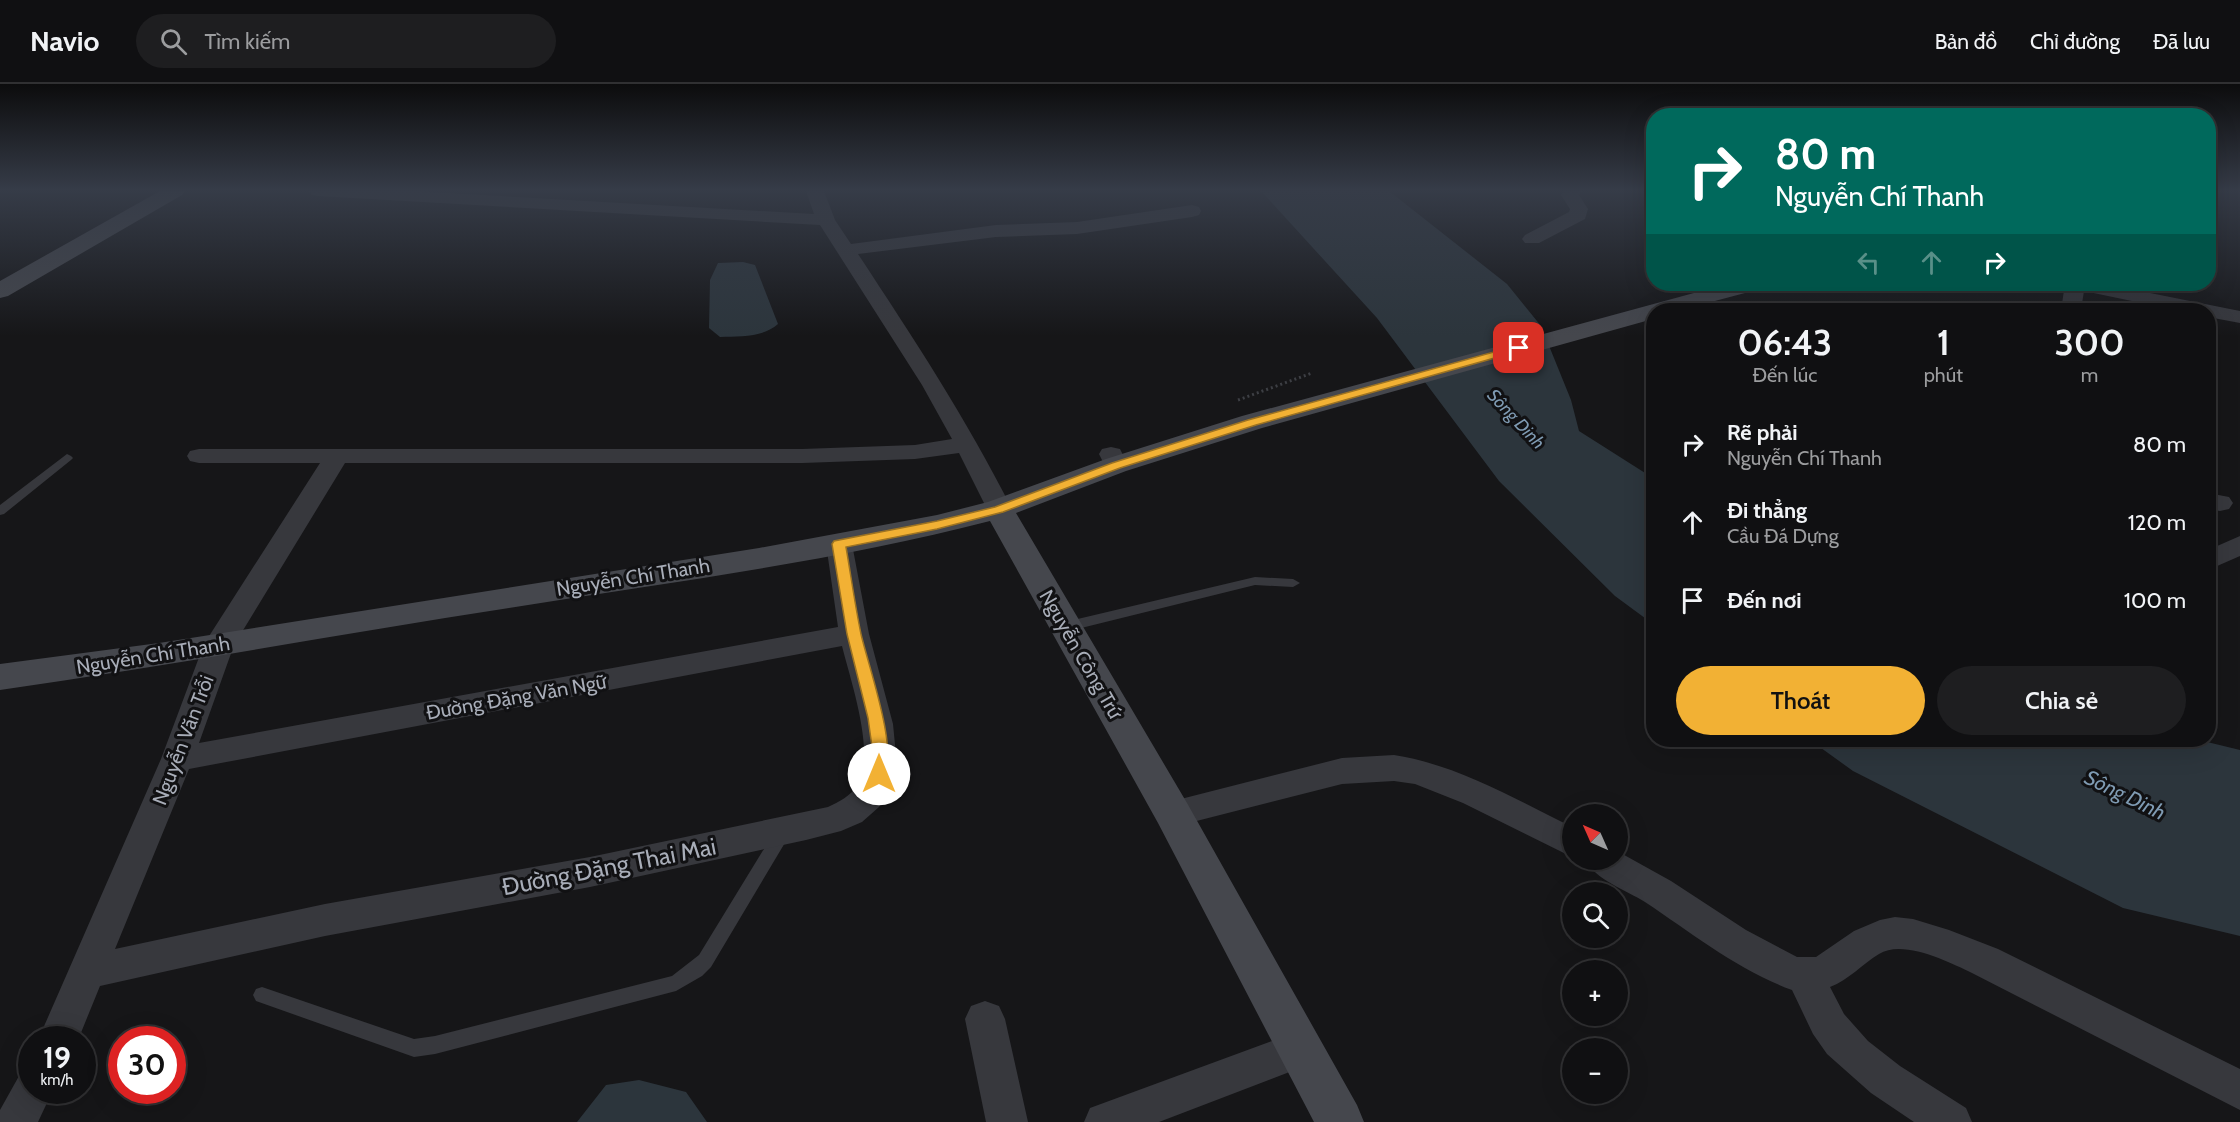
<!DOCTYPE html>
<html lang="vi">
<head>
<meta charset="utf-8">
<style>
  body { margin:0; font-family:Cabin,sans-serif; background:#1e1e20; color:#f1f3f6; height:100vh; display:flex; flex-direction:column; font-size:22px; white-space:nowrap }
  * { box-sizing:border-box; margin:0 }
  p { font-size:20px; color:#9c9d9f }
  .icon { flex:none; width:33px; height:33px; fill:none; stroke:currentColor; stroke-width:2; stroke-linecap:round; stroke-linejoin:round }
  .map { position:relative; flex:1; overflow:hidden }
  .drawer { position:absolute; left:1646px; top:219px; width:570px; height:444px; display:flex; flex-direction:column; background:#101012; border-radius:24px; box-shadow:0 6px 24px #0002,0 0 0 2px #303032 }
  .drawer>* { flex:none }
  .hud { position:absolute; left:1646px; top:24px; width:570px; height:183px; border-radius:24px; box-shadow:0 6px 24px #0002,0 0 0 2px #303032; background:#00695c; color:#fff; overflow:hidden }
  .needle { width:39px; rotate:315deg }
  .controls { position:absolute; left:1562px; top:720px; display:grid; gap:12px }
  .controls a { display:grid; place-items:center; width:66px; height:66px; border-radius:50%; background:#101012; box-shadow:0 6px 24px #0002,0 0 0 2px #303032; font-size:30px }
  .speed { position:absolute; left:18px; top:942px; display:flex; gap:12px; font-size:30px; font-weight:700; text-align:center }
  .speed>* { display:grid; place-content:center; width:78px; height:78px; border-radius:50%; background:#101012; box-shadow:0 6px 24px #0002,0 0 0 2px #303032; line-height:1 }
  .speed small { font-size:15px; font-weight:400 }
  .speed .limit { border:9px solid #d22; background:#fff; color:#111 }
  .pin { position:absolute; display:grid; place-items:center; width:51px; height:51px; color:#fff; margin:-26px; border-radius:12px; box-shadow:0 3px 9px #0006 }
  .me { position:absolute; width:66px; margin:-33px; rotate:0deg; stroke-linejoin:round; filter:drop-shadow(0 0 4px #0008) }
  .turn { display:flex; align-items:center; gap:21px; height:126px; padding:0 30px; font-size:27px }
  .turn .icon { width:78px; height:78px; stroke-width:2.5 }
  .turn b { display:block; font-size:42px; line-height:51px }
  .lanes { display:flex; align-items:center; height:57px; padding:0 30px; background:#0003; justify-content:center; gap:30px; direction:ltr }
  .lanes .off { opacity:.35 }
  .eta { display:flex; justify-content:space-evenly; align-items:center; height:102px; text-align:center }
  .eta b { font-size:36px; font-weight:600; line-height:42px }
  .action { display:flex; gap:12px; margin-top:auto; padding:12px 30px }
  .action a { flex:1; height:69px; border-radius:36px; background:#f2b134; color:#111; font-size:24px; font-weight:600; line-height:69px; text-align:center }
  .action a+a { background:#1e1e20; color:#f1f3f6 }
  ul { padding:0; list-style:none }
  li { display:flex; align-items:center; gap:18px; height:78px; padding:0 30px }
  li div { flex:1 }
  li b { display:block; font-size:22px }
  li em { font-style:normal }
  header { display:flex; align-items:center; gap:36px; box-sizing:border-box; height:84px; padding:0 30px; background:#101012; border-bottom:2px solid #303032 }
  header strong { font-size:28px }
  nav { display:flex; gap:33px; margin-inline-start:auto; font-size:21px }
  .search { width:420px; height:54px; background:#1e1e20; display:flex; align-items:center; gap:15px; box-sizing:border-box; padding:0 21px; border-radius:33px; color:#9c9d9f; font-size:22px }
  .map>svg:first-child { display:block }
  .water { fill:#2c353c }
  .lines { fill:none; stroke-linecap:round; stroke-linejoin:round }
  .path { stroke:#3d3f44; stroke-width:3; stroke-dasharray:2 3; stroke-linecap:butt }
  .lane { fill:#37383d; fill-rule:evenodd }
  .street { fill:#37383d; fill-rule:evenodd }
  .secondary { fill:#45474d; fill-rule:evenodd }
  .route { fill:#f2b134; stroke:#9d7322; stroke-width:1.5 }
  .labels { text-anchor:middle; stroke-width:6; stroke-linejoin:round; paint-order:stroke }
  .far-water-label { font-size:18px; font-style:italic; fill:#7f9bb3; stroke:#111113 }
  .street-label { font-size:20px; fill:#a8adb8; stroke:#111113 }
  .water-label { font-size:21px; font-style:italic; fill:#7f9bb3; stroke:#111113 }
  .near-street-label { font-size:24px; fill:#a8adb8; stroke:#111113 }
</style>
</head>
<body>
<header>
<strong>Navio</strong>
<div class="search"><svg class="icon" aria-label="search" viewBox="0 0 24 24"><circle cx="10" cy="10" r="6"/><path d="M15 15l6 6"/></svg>Tìm kiếm</div>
<nav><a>Bản đồ</a><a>Chỉ đường</a><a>Đã lưu</a></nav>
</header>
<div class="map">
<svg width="2240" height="1038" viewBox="0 0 2240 1038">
  <rect width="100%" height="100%" fill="#161618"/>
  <!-- water -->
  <path class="water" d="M1261 107H1389L1507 200 1541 242 1571 316 1579 347 1653 394V540L1615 512 1499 397 1377 234Z
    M743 178 755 181 778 240C762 254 740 252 720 253L709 244 710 196 718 179Z
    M1810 656H2199L2240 666V852L2123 824 1853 687Z
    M639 996 686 1008 707 1038H577L606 1001Z"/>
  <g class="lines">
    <!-- path -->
    <path class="path" d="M1238 316 1312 289"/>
    <!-- lane -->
    <path class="lane" d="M67 370 71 372 73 374 71 376 4 430 0 431V421Z
      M1255 493 1293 495 1300 499 1293 503 1255 501 1065 548 1058 543 1065 538Z
      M784 740 790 742 792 747 711 883 702 892 676 907 435 970 414 973 256 917 253 911 256 905 262 903 414 955 435 952 672 892 699 871 778 742Z"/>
    <!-- street -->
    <path class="street" d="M309 107H412L814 130 806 107H824L835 136 851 160 996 141 1077 138 1192 121 1199 123 1201 127 1199 131 1192 133 1077 150 996 153 858 170C914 255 966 334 1012 425L1008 431 999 433 990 431 959 369 915 375 802 379H345L234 561 199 659 838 543 826 460 829 454 839 451 849 454 852 460 869 550 893 640 896 671 895 688 890 705 879 723 862 738 841 747 806 756 590 803 325 852 100 902 78 956H38L161 675 204 560 320 379H199L190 377 187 372 190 367 199 365H802L915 361 952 355 922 301 820 141 318 112 312 111ZM842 562C850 595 877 672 857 702 850 712 839 718 828 723L590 773 325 820 115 865 189 685Z
      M1564 107H1582L1579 111 1588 125 1585 135 1539 159H1525L1522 155 1525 151 1569 128 1570 125 1561 111Z
      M2065 200H2105L2240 227V239L2208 233V226H2175L2084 207 2081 226H2061Z
      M1111 363 1120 365 1128 381 1125 386 1116 388 1107 386 1099 370 1102 365Z
      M2208 409 2229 413 2233 419 2229 425 2220 427 2208 425Z
      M2240 452V472L2208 486V466Z
      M1394 671C1458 681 1515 715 1572 743V773L1463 719 1415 700 1394 697 1342 700 1173 743 1161 740 1156 730 1161 720 1173 717 1342 674Z
      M1617 767 1671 797 1746 846 1797 873H1816L1854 847 1880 836 1895 833 1913 835 1949 846 1998 865 2240 985V1026L1972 889C1949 878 1903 855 1879 870 1862 880 1849 896 1830 903L1844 930 1868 957 1900 982 1966 1024 1972 1038H1914L1871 1009 1827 970 1813 950 1792 906C1738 886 1693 850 1645 818 1626 806 1596 796 1585 776H1617Z
      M985 917 999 922 1005 935 1028 1038H986L965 935 971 922Z
      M1299 947 1313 953 1319 966 1313 979 1159 1038H1084L1090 1024Z
      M32 987V1006H53L38 1038H0V1026L19 992Z"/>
    <!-- secondary -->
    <path class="secondary" d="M160 107H185L182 111 8 212 0 214V197Z
      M1727 200H1764L1760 205 1681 226H1653V235L1262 344 1126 387 1016 429 1187 719 1357 1021 1364 1038H1314L1158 739 990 437C833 478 669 498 509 524 339 550 170 582 0 606V580L159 559 759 464 937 431 988 418 1106 375 1242 332Z"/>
  </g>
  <!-- sky -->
  <linearGradient id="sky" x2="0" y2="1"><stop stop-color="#0c0c0d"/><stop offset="0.42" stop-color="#363c48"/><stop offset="1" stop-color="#363c48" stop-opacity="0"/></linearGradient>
  <rect width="2240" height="252" fill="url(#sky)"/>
  <!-- route -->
  <path class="route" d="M1519 261 1524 264 1523 266 1256 341 1120 384 1003 428 937 445 846 463C851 492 855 521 861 550 868 581 899 667 884 694H873L871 690 873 670 868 634 847 550 832 460 834 457 937 437 995 423 1112 379 1248 336Z"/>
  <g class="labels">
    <!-- far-water labels -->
    <g class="far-water-label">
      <text transform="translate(1516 335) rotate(47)" y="6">Sông Dinh</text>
    </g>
    <!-- street labels -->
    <g class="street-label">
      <text transform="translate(633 493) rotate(-9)" y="7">Nguyễn Chí Thanh</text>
      <text transform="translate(1081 570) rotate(60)" y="7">Nguyễn Công Trứ</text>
      <text transform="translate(153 571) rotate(-9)" y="7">Nguyễn Chí Thanh</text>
      <text transform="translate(516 613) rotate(-10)" y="7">Đường Đặng Văn Ngữ</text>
      <text transform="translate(183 656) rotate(-69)" y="7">Nguyễn Văn Trỗi</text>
    </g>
    <!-- water labels -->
    <g class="water-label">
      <text transform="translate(2125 711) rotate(26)" y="7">Sông Dinh</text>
    </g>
    <!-- near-street labels -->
    <g class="near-street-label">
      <text transform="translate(609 783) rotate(-11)" y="8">Đường Đặng Thai Mai</text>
    </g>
  </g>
</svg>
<div class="controls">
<a><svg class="needle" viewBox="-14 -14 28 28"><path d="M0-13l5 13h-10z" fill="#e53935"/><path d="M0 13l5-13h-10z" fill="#9c9d9f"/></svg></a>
<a><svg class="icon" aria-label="search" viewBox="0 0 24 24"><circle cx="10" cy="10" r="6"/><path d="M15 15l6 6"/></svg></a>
<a>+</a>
<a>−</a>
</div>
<div class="speed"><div>19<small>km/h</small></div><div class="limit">30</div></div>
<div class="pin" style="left:1519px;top:264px;background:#d93025"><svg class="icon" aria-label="arrive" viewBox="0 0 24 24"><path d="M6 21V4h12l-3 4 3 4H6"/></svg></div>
<svg class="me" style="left:879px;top:690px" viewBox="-20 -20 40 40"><circle r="19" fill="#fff"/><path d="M0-13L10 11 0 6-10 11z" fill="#f2b134"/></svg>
<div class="hud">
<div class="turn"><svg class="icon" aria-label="right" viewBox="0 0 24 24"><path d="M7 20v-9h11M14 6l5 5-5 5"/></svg><div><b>80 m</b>Nguyễn Chí Thanh</div></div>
<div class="lanes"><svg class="icon off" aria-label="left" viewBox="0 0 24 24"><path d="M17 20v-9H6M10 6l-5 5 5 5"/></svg><svg class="icon off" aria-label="ahead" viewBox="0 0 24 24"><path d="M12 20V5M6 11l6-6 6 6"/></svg><svg class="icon" aria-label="right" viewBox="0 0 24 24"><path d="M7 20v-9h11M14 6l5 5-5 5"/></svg></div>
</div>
<section class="drawer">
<div class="eta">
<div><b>06:43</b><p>Đến lúc</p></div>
<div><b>1</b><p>phút</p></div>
<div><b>300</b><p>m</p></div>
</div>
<ul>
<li><svg class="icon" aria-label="right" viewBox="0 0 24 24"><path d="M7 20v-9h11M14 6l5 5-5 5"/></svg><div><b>Rẽ phải</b><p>Nguyễn Chí Thanh</p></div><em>80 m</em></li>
<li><svg class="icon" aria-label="ahead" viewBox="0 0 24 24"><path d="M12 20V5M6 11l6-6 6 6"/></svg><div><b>Đi thẳng</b><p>Cầu Đá Dựng</p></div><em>120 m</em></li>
<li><svg class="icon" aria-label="arrive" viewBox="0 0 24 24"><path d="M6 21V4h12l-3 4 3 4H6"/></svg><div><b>Đến nơi</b></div><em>100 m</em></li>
</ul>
<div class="action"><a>Thoát</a><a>Chia sẻ</a></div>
</section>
</div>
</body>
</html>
